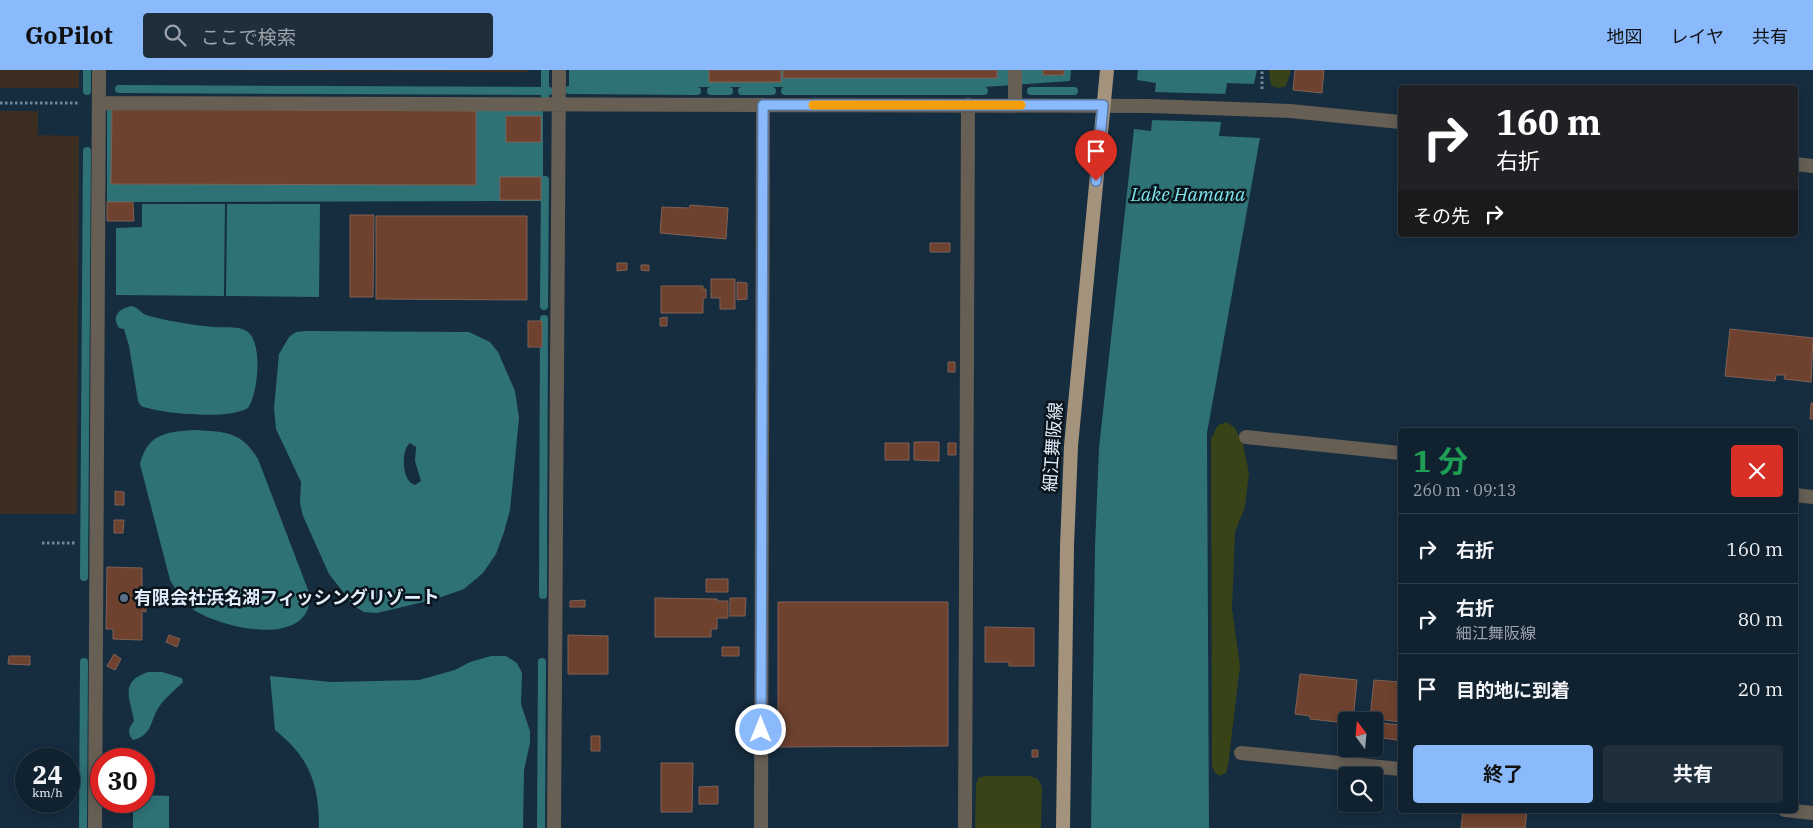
<!DOCTYPE html>
<html lang="ja">
<head>
<meta charset="utf-8">
<style>
  body { margin:0; font-family:"IBM Plex Serif","Noto Sans JP",serif; background:#1e2e3b; color:#f1f3f6; height:100vh; display:flex; flex-direction:column; font-size:19px; white-space:nowrap }
  * { box-sizing:border-box; margin:0 }
  p { font-size:16px; color:#9ca3aa }
  .icon { flex:none; width:28px; height:28px; fill:none; stroke:currentColor; stroke-width:2; stroke-linecap:round; stroke-linejoin:round }
  .map { position:relative; flex:1; overflow:hidden }
  .drawer { position:absolute; left:1398px; top:358px; width:400px; height:385px; display:flex; flex-direction:column; background:#10212f; border-radius:5px; box-shadow:0 2px 12px #0003,0 0 0 1px #303e4b }
  .drawer>* { flex:none }
  .hud { position:absolute; left:1398px; top:15px; width:400px; height:152px; border-radius:5px; box-shadow:0 2px 12px #0003,0 0 0 1px #303e4b; background:#202124; color:#fff; overflow:hidden }
  .needle { width:32px; rotate:344deg }
  .fabs { position:absolute; left:1338px; top:642px; display:grid; gap:10px }
  .fabs a { display:grid; place-items:center; width:45px; height:45px; border-radius:5px; background:#10212f; box-shadow:0 2px 12px #0003,0 0 0 1px #303e4b; font-size:25px }
  .speed { position:absolute; left:15px; top:678px; display:flex; gap:10px; font-size:25px; font-weight:700; text-align:center }
  .speed>* { display:grid; place-content:center; width:65px; height:65px; border-radius:50%; background:#10212f; box-shadow:0 2px 12px #0003,0 0 0 1px #303e4b; line-height:1 }
  .speed small { font-size:12px; font-weight:400 }
  .speed .limit { border:8px solid #d22; background:#fff; color:#111 }
  .pin { position:absolute; display:grid; place-items:center; width:42px; height:42px; color:#fff; margin:-51px -21px; border-radius:50% 50% 50% 0; rotate:-45deg; box-shadow:0 0 5px #0007 }
  .pin .icon { rotate:45deg }
  .me { position:absolute; width:55px; margin:-28px; rotate:0deg; stroke-linejoin:round; filter:drop-shadow(0 0 4px #0008) }
  .turn { display:flex; align-items:center; gap:18px; height:105px; padding:0 15px; font-size:22px }
  .turn .icon { width:65px; height:65px; stroke-width:2.5 }
  .turn b { display:block; font-size:35px; line-height:42px }
  .then { display:flex; align-items:center; height:48px; padding:0 15px; background:#0003; gap:10px; font-size:19px }
  .round { display:grid; place-items:center; flex:none; width:52px; height:52px; border-radius:5px; background:#1e2e3b }
  .overview { display:flex; align-items:center; justify-content:space-between; height:85px; padding:0 15px }
  h1 { font-size:30px; font-weight:700; line-height:38px; color:#1e9e55 }
  .cta { display:flex; gap:10px; margin-top:auto; padding:10px 15px }
  .cta a { flex:1; height:58px; border-radius:5px; background:#8abafc; color:#111; font-size:20px; font-weight:700; line-height:58px; text-align:center }
  .cta a+a { background:#1e2e3b; color:#f1f3f6 }
  ul { padding:0; list-style:none }
  li { display:flex; align-items:center; gap:15px; height:70px; padding:0 15px; border-top:1px solid #303e4b }
  li div { flex:1 }
  li b { display:block; font-size:19px }
  li em { font-style:normal }
  header { display:flex; align-items:center; gap:30px; box-sizing:border-box; height:70px; padding:0 25px; background:#8abafc; color:#111 }
  header strong { font-size:24px }
  nav { display:flex; gap:28px; margin-inline-start:auto; font-size:18px }
  .search { width:350px; height:45px; background:#1e2e3b; display:flex; align-items:center; gap:12px; box-sizing:border-box; padding:0 18px; border-radius:5px; color:#9ca3aa; font-size:19px }
  .map>svg:first-child { display:block }
  .industrial { fill:#3c2f21 }
  .green { fill:#394318 }
  .water { fill:#2e7276; fill-rule:evenodd }
  .pier { fill:#162c3f }
  .lines { fill:none; stroke-linecap:round; stroke-linejoin:round }
  .stream { stroke:#2e7276; stroke-width:8 }
  .building { fill:#6e422f; stroke:#7f6154 }
  .path { stroke:#778898; stroke-width:3; stroke-dasharray:2.5 2.5; stroke-linecap:butt }
  .service { stroke:#675f54; stroke-width:14 }
  .minor { stroke:#675f54; stroke-width:14 }
  .tertiary { stroke:#675f54; stroke-width:14 }
  .primary { stroke:#a3927c; stroke-width:14 }
  .route-casing { stroke:#5a79a4; stroke-width:12 }
  .route { stroke:#8abafc; stroke-width:9 }
  .slow { stroke:#f59e0b; stroke-width:9 }
  .service-dot { fill:#5c6f8a; stroke:#0a141c; stroke-width:2 }
  .labels { text-anchor:middle; stroke-width:5; stroke-linejoin:round; paint-order:stroke }
  .street-label { font-size:18px; fill:#e0edfa; stroke:#0a141c }
  .poi-label { font-size:18px; font-weight:bold; fill:#e0edfa; stroke:#0a141c; text-anchor:start }
  .water-label { font-size:19px; font-style:italic; fill:#7de6ec; stroke:#0a141c }
</style>
</head>
<body>
<header>
<strong>GoPilot</strong>
<div class="search"><svg class="icon" aria-label="search" viewBox="0 0 24 24"><circle cx="10" cy="10" r="6"/><path d="M15 15l6 6"/></svg>ここで検索</div>
<nav><a>地図</a><a>レイヤ</a><a>共有</a></nav>
</header>
<div class="map">
<svg width="1813" height="758" viewBox="0 0 1813 758">
  <rect width="100%" height="100%" fill="#162c3f"/>
  <!-- industrial -->
  <path class="industrial" d="M0 0H79V18H0Z
    M109 0H527V2Z
    M0 41H38V65L79 66 77 444H0Z"/>
  <!-- green -->
  <path class="green" d="M1269 0H1291L1286 16 1278 18 1271 15Z
    M1227 352 1235 358 1243 374 1249 403 1245 437 1235 462 1232 539 1240 596 1228 696 1226 703 1219 706 1214 701 1212 695 1211 369 1218 355Z
    M986 706H1030L1038 709 1042 717 1041 758H975L976 715 978 708Z"/>
  <!-- water -->
  <path class="water" d="M569 0H1071L1070 11 984 17H569Z
    M1138 0H1257L1254 14 1227 13 1219 66 1260 68 1207 363 1209 758H1091L1095 477 1099 378 1134 59 1151 61 1156 13 1137 10Z
    M107 39 543 41V131L107 132Z
    M142 134H225L224 226 116 225V158L142 157Z
    M227 134H320L319 227 226 226Z
    M131 236C138 237 141 243 146 245 167 251 193 255 214 257 225 258 239 255 248 262 263 275 258 323 248 338 230 350 162 344 141 336L138 331 129 276 124 259 119 258C111 246 119 239 131 236Z
    M307 261 469 262 490 272 498 282 515 321 519 348 510 440 504 462 496 484 483 503 464 519 436 529 377 543 364 542 354 536 329 504 303 446 300 433 301 412 276 359 274 338 279 284 289 267 296 262ZM410 373 416 377 415 391 421 411 415 415C401 411 401 379 410 373Z
    M195 360C225 362 241 361 258 389L310 525C311 580 218 558 191 538 182 531 176 520 170 510L140 394C148 363 166 362 195 360Z
    M491 586H506L517 593 522 603 521 634 530 661V673L524 700 523 758H319C319 714 310 688 275 660L270 606 331 612 419 610 455 600 470 592Z
    M148 602H162L182 608 183 612C174 621 162 630 156 642 150 655 150 666 133 670 127 663 128 659 134 651 131 630 118 612 148 602Z
    M144 725 169 726V758H133V731H144Z"/>
  <!-- pier -->
  <path class="pier" d="M1152 22 1228 24 1223 52 1149 50Z"/>
  <g class="lines">
    <!-- stream -->
    <path class="stream" d="M87 0V21
      M119 19 549 21
      M569 20 697 21
      M711 21H729
      M742 21H772
      M785 21H984
      M1031 21H1074
      M545 26V0
      M544 236 545 110
      M84 507 87 81
      M543 525 544 249
      M83 758 84 592
      M541 758 542 592"/>
  </g>
  <!-- building -->
  <path class="building" d="M709 0H781V12H709Z
    M783 0H997V8H783Z
    M1043 0H1064V5H1043Z
    M1295 0H1324L1322 23 1293 20Z
    M112 39 476 41V115L111 114Z
    M506 46H541V72H506Z
    M500 107H541V130H500Z
    M107 132H133L134 151H107Z
    M690 135 728 138 726 169 660 163 662 137 690 138Z
    M350 145H374L373 227H350Z
    M376 146H527V230L376 229Z
    M930 173H950V182H930Z
    M617 193H627V200L617 201Z
    M641 195H649V201L641 200Z
    M711 209H735V239H720V228H711Z
    M737 212 747 213V229L737 230Z
    M661 216H703V219H706V228H703V243H661Z
    M667 247V256H660V248Z
    M528 251H542V277H528Z
    M1730 259 1813 268 1811 312 1784 309 1785 305H1776L1775 311 1725 306Z
    M948 292H955V302H948Z
    M1811 333H1813V349H1810Z
    M914 372H939V391L914 390Z
    M885 373H909V390H885Z
    M948 373H956V385H948Z
    M115 421 124 422V435H115Z
    M114 450H124L123 463H114Z
    M107 497 142 498V526H146V542L142 541V570L113 569V559H106Z
    M706 509H728V522H706Z
    M655 528 717 529V531H728V548H717V559H711V567H655Z
    M730 528H746L745 546H730Z
    M585 530V537H570V531Z
    M778 532H948V676L778 677Z
    M985 557 1034 558V596H1009V592H985Z
    M169 565 180 569 177 577 166 572Z
    M568 565 608 566V604H568Z
    M722 577H739V586H722Z
    M114 584 121 589 115 600 107 596Z
    M9 586H30V595L8 594Z
    M1300 604 1357 610 1353 651H1346V653L1310 649V646L1295 644Z
    M1374 610 1400 612V652L1370 648Z
    M1374 652 1399 655 1397 670 1374 667Z
    M591 666H600V681H591Z
    M1032 680H1038V687H1032Z
    M661 693H693L692 742H661Z
    M718 716V734H699V717Z
    M1463 740 1527 741 1525 758H1461Z"/>
  <g class="lines">
    <!-- path -->
    <path class="path" d="M1262 19V0
      M0 33H78
      M42 473H76"/>
    <!-- service -->
    <path class="service" d="M1015 35V0"/>
    <!-- minor -->
    <path class="minor" d="M99 33 1149 36 1290 41 1400 52
      M1795 94 1813 96
      M1246 367 1400 383
      M1795 425 1813 427
      M95 758 99 0
      M554 758 559 0
      M761 758 763 35
      M965 758 968 35"/>
    <!-- tertiary -->
    <path class="tertiary" d="M1241 683 1400 699
      M1785 740 1813 743"/>
    <!-- primary -->
    <path class="primary" d="M1063 758 1067 476 1071 376 1107 0"/>
  </g>
  <g class="lines">
    <!-- route casing -->
    <g class="route-casing">
      <path id="route" d="M761 660 763 35H1103L1096 111"/>
    </g>
    <!-- route -->
    <use href="#route" class="route"/>
    <!-- slow -->
    <path class="slow" d="M813 35H1021"/>
  </g>
  <!-- markers -->
  <circle class="service-dot" cx="124" cy="528" r="5"/>
  <g class="labels">
    <!-- street labels -->
    <g class="street-label">
      <text transform="translate(1053 377) rotate(-86)" y="6">細江舞阪線</text>
    </g>
    <!-- poi labels -->
    <g class="poi-label">
      <text x="134" y="534">有限会社浜名湖フィッシングリゾート</text>
    </g>
    <!-- water labels -->
    <g class="water-label">
      <text x="1188" y="131">Lake Hamana</text>
    </g>
  </g>
</svg>
<div class="fabs">
<a><svg class="needle" viewBox="-14 -14 28 28"><path d="M0-13l5 13h-10z" fill="#e53935"/><path d="M0 13l5-13h-10z" fill="#9ca3aa"/></svg></a>
<a><svg class="icon" aria-label="search" viewBox="0 0 24 24"><circle cx="10" cy="10" r="6"/><path d="M15 15l6 6"/></svg></a>
</div>
<div class="speed"><div>24<small>km/h</small></div><div class="limit">30</div></div>
<div class="pin" style="left:1096px;top:111px;background:#d93025"><svg class="icon" aria-label="arrive" viewBox="0 0 24 24"><path d="M6 21V4h12l-3 4 3 4H6"/></svg></div>
<svg class="me" style="left:761px;top:660px" viewBox="-20 -20 40 40"><circle r="17" fill="#8abafc" stroke="#fff" stroke-width="3"/><path d="M0-11L8 9 0 5-8 9z" fill="#fff"/></svg>
<div class="hud">
<div class="turn"><svg class="icon" aria-label="right" viewBox="0 0 24 24"><path d="M7 20v-9h11M14 6l5 5-5 5"/></svg><div><b>160 m</b>右折</div></div>
<div class="then">その先<svg class="icon" aria-label="right" viewBox="0 0 24 24"><path d="M7 20v-9h11M14 6l5 5-5 5"/></svg></div>
</div>
<section class="drawer">
<div class="overview"><div><h1>1 分</h1><p>260 m · 09:13</p></div><a class="round" style="background:#d93025;color:#fff"><svg class="icon" aria-label="close" viewBox="0 0 24 24"><path d="M6 6l12 12M18 6L6 18"/></svg></a></div>
<ul>
<li><svg class="icon" aria-label="right" viewBox="0 0 24 24"><path d="M7 20v-9h11M14 6l5 5-5 5"/></svg><div><b>右折</b></div><em>160 m</em></li>
<li><svg class="icon" aria-label="right" viewBox="0 0 24 24"><path d="M7 20v-9h11M14 6l5 5-5 5"/></svg><div><b>右折</b><p>細江舞阪線</p></div><em>80 m</em></li>
<li><svg class="icon" aria-label="arrive" viewBox="0 0 24 24"><path d="M6 21V4h12l-3 4 3 4H6"/></svg><div><b>目的地に到着</b></div><em>20 m</em></li>
</ul>
<div class="cta"><a>終了</a><a>共有</a></div>
</section>
</div>
</body>
</html>
